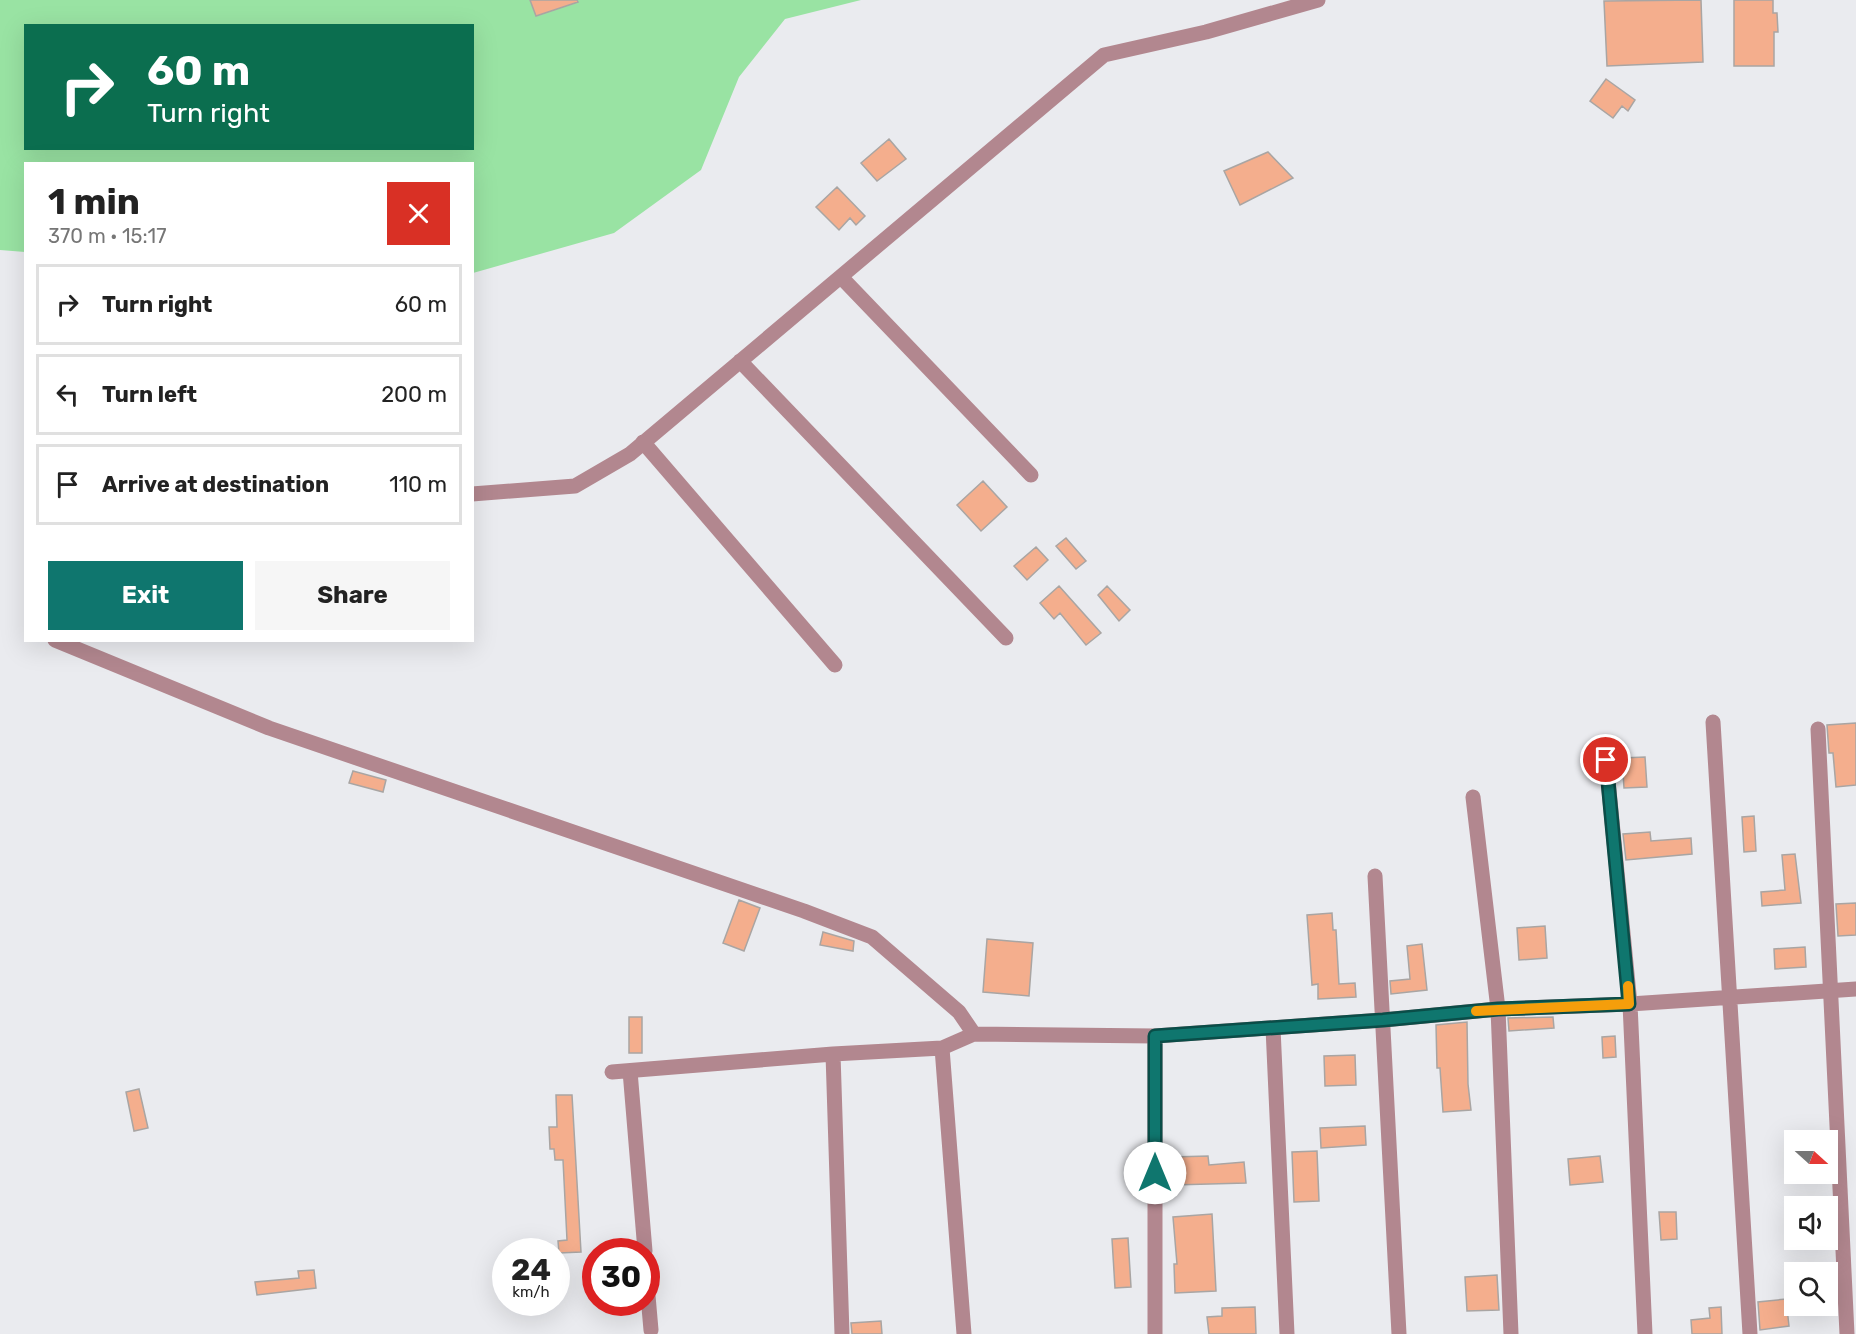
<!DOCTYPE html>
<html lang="en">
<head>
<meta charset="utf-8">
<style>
  body { margin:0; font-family:Rubik,sans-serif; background:#f6f6f6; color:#222; height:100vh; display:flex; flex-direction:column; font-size:22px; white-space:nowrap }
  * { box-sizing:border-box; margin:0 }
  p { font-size:20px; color:#767676 }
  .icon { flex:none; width:33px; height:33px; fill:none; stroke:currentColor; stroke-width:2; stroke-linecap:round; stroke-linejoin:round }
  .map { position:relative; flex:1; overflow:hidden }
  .details { position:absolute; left:24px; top:162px; width:450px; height:480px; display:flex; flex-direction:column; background:#fff; border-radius:0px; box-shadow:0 6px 24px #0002 }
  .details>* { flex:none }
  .guide { position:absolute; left:24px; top:24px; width:450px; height:126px; border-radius:0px; box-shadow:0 6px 24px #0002; background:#0b6e4f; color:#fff; overflow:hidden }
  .needle { width:39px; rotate:111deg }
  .controls { position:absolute; left:1784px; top:1130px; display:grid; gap:12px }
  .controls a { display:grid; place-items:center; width:54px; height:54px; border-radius:0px; background:#fff; box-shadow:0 6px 24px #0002; font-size:30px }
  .speed { position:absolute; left:492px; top:1238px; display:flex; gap:12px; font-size:30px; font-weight:700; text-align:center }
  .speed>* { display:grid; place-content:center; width:78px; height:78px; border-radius:50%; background:#fff; box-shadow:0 6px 24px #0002; line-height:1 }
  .speed small { font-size:15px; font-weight:400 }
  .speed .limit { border:9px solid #d22; background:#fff; color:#111 }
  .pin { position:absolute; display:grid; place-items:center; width:51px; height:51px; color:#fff; margin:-26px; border:3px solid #fff; border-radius:50%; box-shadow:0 2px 6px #0007 }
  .me { position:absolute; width:66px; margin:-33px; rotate:0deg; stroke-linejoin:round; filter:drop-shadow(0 0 4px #0008) }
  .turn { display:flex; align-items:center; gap:21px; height:126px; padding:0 24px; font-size:27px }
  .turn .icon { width:78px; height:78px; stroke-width:2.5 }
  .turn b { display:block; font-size:42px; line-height:51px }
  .round { display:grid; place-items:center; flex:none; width:63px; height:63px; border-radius:0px; background:#f6f6f6 }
  .headline { display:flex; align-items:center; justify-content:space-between; height:102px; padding:0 24px }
  h1 { font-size:36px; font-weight:700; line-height:45px }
  .button { display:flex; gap:12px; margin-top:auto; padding:12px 24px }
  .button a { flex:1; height:69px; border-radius:0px; background:#0f766e; color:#fff; font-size:24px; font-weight:700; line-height:69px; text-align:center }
  .button a+a { background:#f6f6f6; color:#222 }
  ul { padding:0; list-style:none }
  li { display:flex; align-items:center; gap:18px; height:81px; margin:0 12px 9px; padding:0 12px; border:3px solid #e0e0e0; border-radius:0px }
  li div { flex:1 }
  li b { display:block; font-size:22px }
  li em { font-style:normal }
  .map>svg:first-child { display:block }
  .green { fill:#99e3a3; fill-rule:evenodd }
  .building { fill:#f4ae8d; stroke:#a9a5a3; stroke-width:1.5 }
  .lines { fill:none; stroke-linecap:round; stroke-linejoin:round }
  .minor { stroke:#b2878f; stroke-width:15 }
  .route-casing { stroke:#0a4d48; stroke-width:15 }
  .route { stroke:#0f766e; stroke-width:10 }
  .slow { stroke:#f59e0b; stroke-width:10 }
</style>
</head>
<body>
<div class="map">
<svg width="1856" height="1334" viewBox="0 0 1856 1334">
  <rect width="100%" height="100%" fill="#eaebef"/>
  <!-- green -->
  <path class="green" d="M0 0H861L785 19 739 77 701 170 614 233 473 273 472 164H26L25 252 0 250ZM26 26H472V148H26Z"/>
  <!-- building -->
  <path class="building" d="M530 0H577L578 2 536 16Z
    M1701 0 1703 62 1607 66 1604 1Z
    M1734 0H1773V13H1777L1778 32H1774V66H1734Z
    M1606 79 1635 100 1628 111 1622 106 1613 118 1590 101Z
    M889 139 906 159 877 181 861 163Z
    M1268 152 1293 178 1240 205 1224 171Z
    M837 187 865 216 856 225 850 218 839 230 816 207Z
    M983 481 1007 507 981 531 957 505Z
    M1066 538 1086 561 1076 569 1056 546Z
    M1036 547 1048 560 1027 580 1014 566Z
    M1059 586 1101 633 1086 645 1060 613 1054 619 1040 603Z
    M1107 586 1130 610 1119 621 1098 595Z
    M1856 723V785L1836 787 1833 753H1829L1827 725Z
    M1645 757 1647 787 1624 788 1622 758Z
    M353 771 386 780 383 792 349 783Z
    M1754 816 1756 851 1744 852 1742 817Z
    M1650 832 1651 841 1691 838 1692 854 1626 860 1623 834Z
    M1795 854 1801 903 1762 906 1761 892 1785 890 1782 855Z
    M739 900 760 908 744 951 723 943Z
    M1856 903V935L1838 936 1836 904Z
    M1332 913 1333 930H1336L1339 984 1355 983 1356 997 1318 999V984L1312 985 1307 915Z
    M1545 926 1547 958 1519 960 1517 928Z
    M823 932 854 941 853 951 820 945Z
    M987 939 1033 943 1029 996 983 992Z
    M1422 944 1427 990 1391 994 1390 981 1410 979 1407 946Z
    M1805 947 1806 967 1775 969 1774 949Z
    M629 1017H642V1053H629Z
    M1553 1017 1554 1028 1509 1031 1508 1018Z
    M1467 1022 1468 1084 1471 1110 1443 1112 1440 1068H1437L1436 1025Z
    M1615 1036 1616 1057 1603 1058 1602 1037Z
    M1355 1055 1356 1085 1325 1086 1324 1056Z
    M139 1089 148 1128 134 1131 126 1092Z
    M556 1095H572L581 1252 559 1253 558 1241 567 1240 563 1160H555L554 1149H550L549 1127H557Z
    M1365 1126 1366 1145 1321 1148 1320 1128Z
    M1317 1151 1319 1201 1294 1202 1292 1152Z
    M1208 1156 1209 1165 1244 1162 1246 1183 1173 1185 1172 1157Z
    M1600 1156 1603 1182 1570 1185 1568 1159Z
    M1659 1212H1676L1677 1239 1661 1240Z
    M1212 1214 1216 1291 1175 1293 1174 1264H1177L1173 1217Z
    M1128 1238 1131 1287 1115 1288 1112 1239Z
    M314 1270 316 1288 257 1295 255 1282 299 1278 298 1271Z
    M1497 1275 1499 1310 1467 1311 1465 1277Z
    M1786 1299 1789 1326 1760 1330 1758 1302Z
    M1255 1307 1256 1334H1209L1207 1317 1222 1316V1308Z
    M1721 1307 1722 1334H1692L1691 1320 1710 1318 1709 1308Z
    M881 1321 882 1334H852L851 1323Z"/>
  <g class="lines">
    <!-- minor -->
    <path class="minor" d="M841 277 1031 475
      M740 361 1006 638
      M643 442 835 665
      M472 494 575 486 630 454 1104 55 1206 32 1318 0
      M55 640 269 728 804 911 872 937 959 1012 974 1034
      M1713 722 1750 1334
      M1818 729 1847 1334
      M1606 760 1630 1004 1645 1334
      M1473 797 1498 1009 1511 1334
      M1375 876 1399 1334
      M1273 1028 1287 1334
      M942 1048 964 1334
      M833 1054 842 1334
      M630 1071 645 1251
      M612 1072 833 1054 942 1048 974 1034 1155 1036 1383 1020 1498 1009 1630 1004 1856 989
      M646 1273 651 1330
      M1155 1334V1036"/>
  </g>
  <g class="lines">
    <!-- route casing -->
    <g class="route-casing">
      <path id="route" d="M1155 1173V1036L1383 1020 1498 1009 1629 1004 1606 760"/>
    </g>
    <!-- route -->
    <use href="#route" class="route"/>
    <!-- slow -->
    <path class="slow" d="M1476 1011 1629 1004 1628 986"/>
  </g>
</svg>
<div class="controls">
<a><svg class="needle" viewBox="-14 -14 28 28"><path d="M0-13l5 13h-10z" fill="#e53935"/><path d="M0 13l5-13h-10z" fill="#767676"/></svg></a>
<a><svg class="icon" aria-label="sound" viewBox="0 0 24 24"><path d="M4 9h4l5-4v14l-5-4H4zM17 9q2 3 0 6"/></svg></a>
<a><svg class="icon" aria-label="search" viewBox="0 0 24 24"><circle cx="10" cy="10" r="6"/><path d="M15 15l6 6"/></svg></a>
</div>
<div class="speed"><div>24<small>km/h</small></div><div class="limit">30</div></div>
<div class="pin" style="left:1606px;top:760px;background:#d93025"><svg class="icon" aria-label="arrive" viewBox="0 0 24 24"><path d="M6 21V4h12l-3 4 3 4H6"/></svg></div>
<svg class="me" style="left:1155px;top:1173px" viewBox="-20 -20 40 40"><circle r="19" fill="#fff"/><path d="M0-13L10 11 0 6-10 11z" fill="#0f766e"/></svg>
<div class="guide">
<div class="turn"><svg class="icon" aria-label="right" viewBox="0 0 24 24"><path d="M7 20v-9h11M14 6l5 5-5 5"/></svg><div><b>60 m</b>Turn right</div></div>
</div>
<section class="details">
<div class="headline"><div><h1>1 min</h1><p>370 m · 15:17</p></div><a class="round" style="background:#d93025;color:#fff"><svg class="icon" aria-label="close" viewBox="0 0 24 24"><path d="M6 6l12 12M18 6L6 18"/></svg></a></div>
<ul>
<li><svg class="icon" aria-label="right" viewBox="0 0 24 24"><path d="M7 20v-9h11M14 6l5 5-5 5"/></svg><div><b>Turn right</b></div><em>60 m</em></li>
<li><svg class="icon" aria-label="left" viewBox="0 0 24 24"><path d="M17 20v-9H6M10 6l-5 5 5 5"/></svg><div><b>Turn left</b></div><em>200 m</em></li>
<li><svg class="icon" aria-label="arrive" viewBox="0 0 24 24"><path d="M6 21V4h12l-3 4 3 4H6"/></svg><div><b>Arrive at destination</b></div><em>110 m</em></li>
</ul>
<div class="button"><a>Exit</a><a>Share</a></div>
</section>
</div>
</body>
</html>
